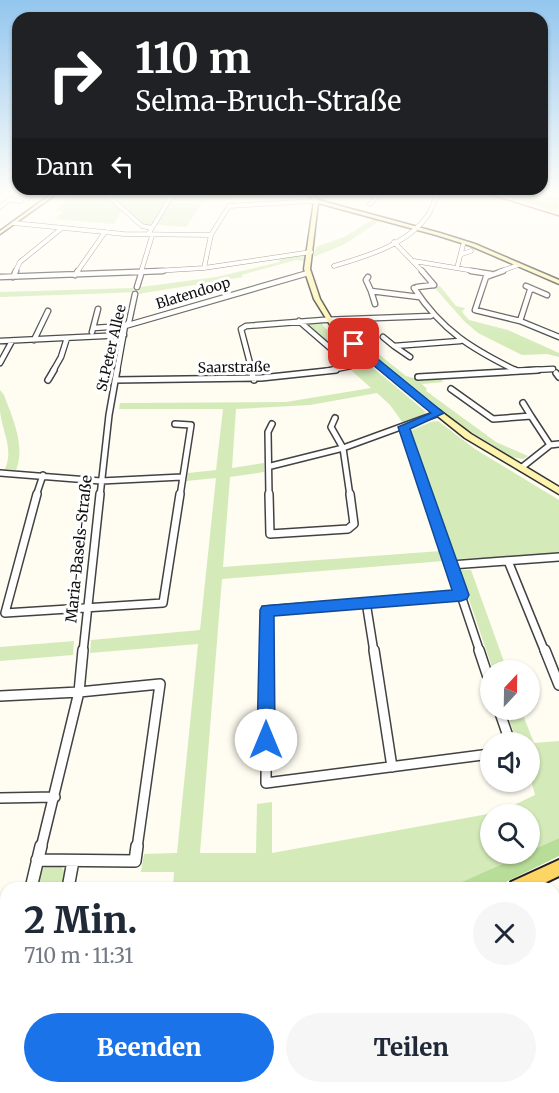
<!DOCTYPE html>
<html lang="de">
<head>
<meta charset="utf-8">
<style>
  body { margin:0; font-family:Merriweather,serif; background:#f6f6f7; color:#1f2937; height:100vh; display:flex; flex-direction:column; font-size:22px; white-space:nowrap }
  * { box-sizing:border-box; margin:0 }
  p { font-size:20px; color:#747a83 }
  .icon { flex:none; width:33px; height:33px; fill:none; stroke:currentColor; stroke-width:2; stroke-linecap:round; stroke-linejoin:round }
  .map { position:relative; flex:1; overflow:hidden }
  .sheet { position:absolute; left:0px; top:882px; width:560px; height:212px; display:flex; flex-direction:column; background:#fff; border-radius:18px 18px 0 0; box-shadow:0 2px 4px #0004 }
  .sheet>* { flex:none }
  .guide { position:absolute; left:12px; top:12px; width:536px; height:183px; border-radius:18px; box-shadow:0 2px 4px #0004; background:#202124; color:#fff; overflow:hidden }
  .needle { width:39px; rotate:22deg }
  .controls { position:absolute; left:480px; top:660px; display:grid; gap:12px }
  .controls a { display:grid; place-items:center; width:60px; height:60px; border-radius:50%; background:#fff; box-shadow:0 2px 4px #0004; font-size:30px }
  .pin { position:absolute; display:grid; place-items:center; width:51px; height:51px; color:#fff; margin:-26px; border-radius:12px; box-shadow:0 3px 9px #0006 }
  .me { position:absolute; width:66px; margin:-33px; rotate:0deg; stroke-linejoin:round; filter:drop-shadow(0 0 4px #0008) }
  .turn { display:flex; align-items:center; gap:21px; height:126px; padding:0 24px; font-size:27px }
  .turn .icon { width:78px; height:78px; stroke-width:2.5 }
  .turn b { display:block; font-size:42px; line-height:51px }
  .then { display:flex; align-items:center; height:57px; padding:0 24px; background:#0003; gap:12px; font-size:22px }
  .round { display:grid; place-items:center; flex:none; width:63px; height:63px; border-radius:32px; background:#f6f6f7 }
  .headline { display:flex; align-items:center; justify-content:space-between; height:102px; padding:0 24px }
  h1 { font-size:36px; font-weight:800; line-height:45px }
  .primary-button { display:flex; gap:12px; margin-top:auto; padding:12px 24px }
  .primary-button a { flex:1; height:69px; border-radius:36px; background:#1a73e8; color:#fff; font-size:24px; font-weight:800; line-height:69px; text-align:center }
  .primary-button a+a { background:#f6f6f7; color:#1f2937 }
  .map>svg:first-child { display:block }
  .farmland { fill:#f6f2d0 }
  .green { fill:#d4ebb9 }
  .forest { fill:#b8dd98 }
  .lines { fill:none; stroke-linecap:round; stroke-linejoin:round }
  .street-far5-casing { stroke:#424242; stroke-width:5 }
  .street-far4-casing { stroke:#424242; stroke-width:7 }
  .street-far3-casing { stroke:#424242; stroke-width:8 }
  .street-far2-casing { stroke:#424242; stroke-width:10 }
  .street-far1-casing { stroke:#424242; stroke-width:12 }
  .street-casing { stroke:#424242; stroke-width:14 }
  .secondary-casing { stroke:#313131; stroke-width:3 }
  .primary-casing { stroke:#202020; stroke-width:4 }
  .street-far5 { stroke:#fff; stroke-width:4 }
  .street-far4 { stroke:#fff; stroke-width:4.5 }
  .street-far3 { stroke:#fff; stroke-width:5 }
  .street-far2 { stroke:#fff; stroke-width:7 }
  .street-far1 { stroke:#fff; stroke-width:9 }
  .street { stroke:#fff; stroke-width:11 }
  .secondary { fill:#fff4ad; fill-rule:evenodd }
  .primary { fill:#fdd564; fill-rule:evenodd }
  .rail { stroke:#c5212c; stroke-width:1.5 }
  .route { fill:#1a73e8; stroke:#114b97; stroke-width:1.5 }
  .labels { text-anchor:middle; stroke-width:6; stroke-linejoin:round; paint-order:stroke }
  .far-street-label { font-size:14px; fill:#0f0f0f; stroke:#fff }
  .street-label { font-size:15px; fill:#0f0f0f; stroke:#fff }
</style>
</head>
<body>
<div class="map">
<svg width="559" height="1093" viewBox="0 0 559 1093">
  <rect width="100%" height="100%" fill="#fffcf2"/>
  <!-- farmland -->
  <path class="farmland" d="M559 902V1093H139L152 1088H554V904Z"/>
  <!-- green -->
  <path class="green" d="M84 192H103L123 209 114 224 55 219 63 212 56 210 67 201Z
    M105 192H173L151 227 143 226 115 201 122 198 110 197Z
    M175 192H261L260 198 228 197 227 199H208L206 202 170 200Z
    M495 192 557 197 559 205 556 212Z
    M169 202 202 204 186 227 156 225 150 234Z
    M375 218 381 220 343 245 313 257 316 247 344 237Z
    M305 253 304 261 296 260 241 275 243 277 138 294 141 287 216 277 280 262 279 258Z
    M440 286 456 306 465 308 462 312 469 320 508 330 559 353V357L547 354 522 355 478 333 464 321 434 287Z
    M134 288 133 292 115 293 0 297V292Z
    M348 320 351 332 406 376 427 381V378H441L443 382 422 384 427 389 426 391 496 442 528 456 523 459 511 457 454 421 336 324Z
    M321 321 324 327 426 412 423 416 403 423 390 405 377 393 310 405 236 409 232 468 264 463V472L230 477 223 567 441 551 444 561 222 579 200 853H256L257 804 272 802V853L499 812 535 795 530 777V742H517L506 710H521L534 743 559 741V838L530 851V814H490V854H525L448 888H173L174 872H141L144 854 177 853 198 644 90 653 91 640 200 630 216 478 186 481 188 473 216 470 223 409H119L120 403 286 402 371 388 351 370 356 368 304 322Z
    M0 390 4 395C12 417 26 446 16 470L5 469C14 449 2 431 0 411 0 404 0 397 0 390Z
    M438 421 475 449 559 500V552L529 557 454 559 410 431 431 422Z
    M462 570H471L507 670H493L460 573Z
    M74 641 73 655 0 661V647Z
    M47 865H60L65 872 62 888H35L39 872Z
    M6 967V1068L0 1070V992Z"/>
  <!-- forest -->
  <path class="forest" d="M559 838V856L494 888H448L525 854H530V851Z
    M89 1088H152L139 1093H75Z"/>
  <g class="lines">
    <!-- street-far5 casing -->
    <g class="street-far5-casing">
      <path id="street-far5" d="M104 192 142 226 152 228 149 233 152 236 141 272
        M322 197 328 192
        M8 200 21 201
        M370 204 381 192
        M0 207 11 198
        M14 223 124 234 211 235
        M152 228 174 192
        M394 242 423 272
        M462 254 471 251
        M414 261 480 272
        M334 266C367 256 407 245 428 215 432 209 434 201 438 194
        M204 268 211 235 229 206 316 201
        M457 268 463 245
        M15 272 20 262 62 228
        M77 272 105 232
        M138 272 204 268 311 252
        M499 272 518 265"/>
    </g>
    <!-- street-far4 casing -->
    <g class="street-far4-casing">
      <path id="street-far4" d="M422 271 434 285
        M471 271 491 274
        M503 271 486 277 475 310 520 321 559 337
        M75 275 78 271
        M0 277 163 271
        M13 277 16 271
        M368 277 366 280 371 291 419 297
        M526 286 547 295
        M137 287 142 271
        M417 287 434 285
        M414 288C442 331 472 349 517 371
        M371 291 375 304
        M299 321 351 366 326 371
        M520 321 530 290 533 289
        M93 328 125 326 308 273
        M92 332 98 309
        M383 337 394 346
        M34 340 48 311
        M0 341 124 335
        M410 357 394 346 460 341
        M0 363 12 341
        M53 371 61 357 67 338
        M117 371 125 326 129 322 135 294
        M252 371 241 329 246 326 323 320 431 316
        M513 371 553 369"/>
    </g>
    <!-- street-far3 casing -->
    <g class="street-far3-casing">
      <path id="street-far3" d="M251 370 254 380
        M515 370 517 371
        M556 373 559 377
        M418 377 538 370
        M48 380 54 370
        M115 380 261 378 336 370
        M451 389 493 419 531 416 550 445
        M523 403 531 416
        M335 418 331 427 343 448 350 496
        M175 424 191 425 180 496
        M404 427 427 496
        M271 466 343 448 439 413
        M521 468 550 445 559 444
        M0 473 101 481 182 477
        M36 496 43 475
        M100 496 109 415 117 370
        M269 496 268 432 272 424"/>
    </g>
    <!-- street-far2 casing -->
    <g class="street-far2-casing">
      <path id="street-far2" d="M37 494 5 613 163 603 180 494
        M269 494 270 534 348 529 354 524 350 494
        M427 494 480 652
        M508 561 545 652
        M451 565 559 557
        M366 602 374 652
        M83 652 100 494
        M267 652V610L461 595"/>
    </g>
    <!-- street-far1 casing -->
    <g class="street-far1-casing">
      <path id="street-far1" d="M267 650 266 783 490 754
        M374 650 392 767
        M479 650 490 683
        M545 650 559 685
        M0 696 79 692 160 684 137 848
        M499 710 510 742
        M0 798 55 797
        M41 848 79 692 83 650"/>
    </g>
    <!-- street casing -->
    <g class="street-casing">
      <path id="street" d="M37 860 135 861 137 846
        M31 888 41 846
        M68 888 73 861
        M0 937H6"/>
    </g>
    <!-- secondary casing -->
    <g class="secondary-casing">
      <path id="secondary" d="M54 192H59L0 234V231Z
        M307 192H311L318 200 440 233 475 244 559 280V284L557 283 471 246 436 235 318 203 310 269 320 299 336 326 403 383 471 434 559 487V494L465 438 399 385 332 328 314 299 304 269 314 201Z"/>
    </g>
    <!-- primary casing -->
    <g class="primary-casing">
      <path id="primary" d="M559 860V876L534 888H509L511 882Z
        M32 1088H63L60 1093H29Z"/>
    </g>
    <!-- street-far5 -->
    <use href="#street-far5" class="street-far5"/>
    <!-- street-far4 -->
    <use href="#street-far4" class="street-far4"/>
    <!-- street-far3 -->
    <use href="#street-far3" class="street-far3"/>
    <!-- street-far2 -->
    <use href="#street-far2" class="street-far2"/>
    <!-- street-far1 -->
    <use href="#street-far1" class="street-far1"/>
    <!-- street -->
    <use href="#street" class="street"/>
    <!-- secondary -->
    <use href="#secondary" class="secondary"/>
    <!-- primary -->
    <use href="#primary" class="primary"/>
    <!-- rail -->
    <path class="rail" d="M481 192 559 216"/>
  </g>
  <!-- sky -->
  <linearGradient id="sky" x2="0" y2="1"><stop stop-color="#93c6ee"/><stop offset="0.56" stop-color="#fffef9"/><stop offset="1" stop-color="#fffef9" stop-opacity="0"/></linearGradient>
  <rect width="559" height="345" fill="url(#sky)"/>
  <!-- route -->
  <path class="route" d="M350 342H357L444 413 410 429 469 595 467 599 461 601 274 616 275 740 272 746 266 749 260 746 257 740 260 610 262 606 452 590 398 427 431 413 350 346Z"/>
  <g class="labels">
    <!-- far-street labels -->
    <g class="far-street-label">
      <text transform="translate(193 293) rotate(-17)" y="5">Blatendoop</text>
      <text transform="translate(111 348) rotate(-77)" y="5">St.Peter Allee</text>
      <text transform="translate(234 367) rotate(-1)" y="5">Saarstraße</text>
    </g>
    <!-- street labels -->
    <g class="street-label">
      <text transform="translate(79 549) rotate(-84)" y="5">Maria-Basels-Straße</text>
    </g>
  </g>
</svg>
<div class="controls">
<a><svg class="needle" viewBox="-14 -14 28 28"><path d="M0-13l5 13h-10z" fill="#e53935"/><path d="M0 13l5-13h-10z" fill="#747a83"/></svg></a>
<a><svg class="icon" aria-label="sound" viewBox="0 0 24 24"><path d="M4 9h4l5-4v14l-5-4H4zM17 9q2 3 0 6"/></svg></a>
<a><svg class="icon" aria-label="search" viewBox="0 0 24 24"><circle cx="10" cy="10" r="6"/><path d="M15 15l6 6"/></svg></a>
</div>
<div class="pin" style="left:354px;top:344px;background:#d93025"><svg class="icon" aria-label="arrive" viewBox="0 0 24 24"><path d="M6 21V4h12l-3 4 3 4H6"/></svg></div>
<svg class="me" style="left:266px;top:740px" viewBox="-20 -20 40 40"><circle r="19" fill="#fff"/><path d="M0-13L10 11 0 6-10 11z" fill="#1a73e8"/></svg>
<div class="guide">
<div class="turn"><svg class="icon" aria-label="right" viewBox="0 0 24 24"><path d="M7 20v-9h11M14 6l5 5-5 5"/></svg><div><b>110 m</b>Selma-Bruch-Straße</div></div>
<div class="then">Dann<svg class="icon" aria-label="left" viewBox="0 0 24 24"><path d="M17 20v-9H6M10 6l-5 5 5 5"/></svg></div>
</div>
<section class="sheet">
<div class="headline"><div><h1>2 Min.</h1><p>710 m · 11:31</p></div><a class="round"><svg class="icon" aria-label="close" viewBox="0 0 24 24"><path d="M6 6l12 12M18 6L6 18"/></svg></a></div>
<div class="primary-button"><a>Beenden</a><a>Teilen</a></div>
</section>
</div>
</body>
</html>
